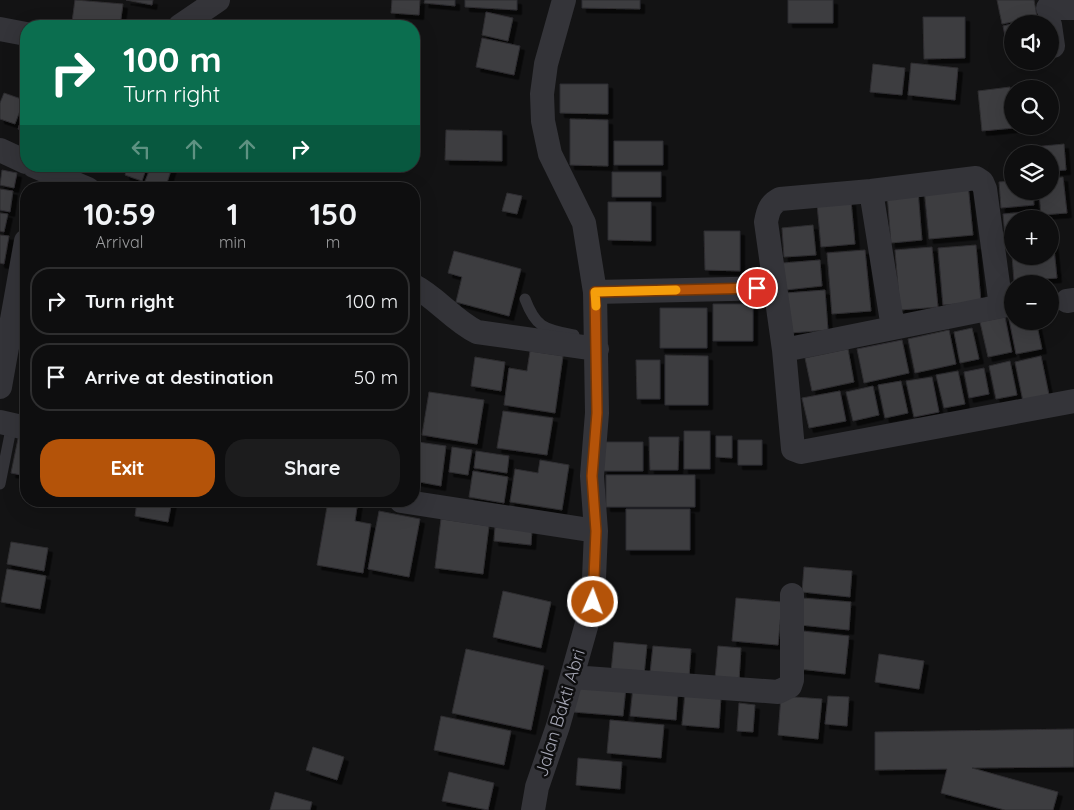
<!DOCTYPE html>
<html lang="en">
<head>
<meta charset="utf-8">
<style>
  body { margin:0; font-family:Quicksand,sans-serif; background:#1c1c1d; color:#f1f3f6; height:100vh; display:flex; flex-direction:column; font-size:19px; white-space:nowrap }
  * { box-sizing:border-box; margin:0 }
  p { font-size:16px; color:#9b9c9e }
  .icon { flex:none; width:28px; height:28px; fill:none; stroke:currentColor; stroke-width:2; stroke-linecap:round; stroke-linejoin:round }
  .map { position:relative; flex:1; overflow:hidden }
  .sheet { position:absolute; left:20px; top:182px; width:400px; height:325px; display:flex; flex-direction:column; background:#0e0e0f; border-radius:20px; box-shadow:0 5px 20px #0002,0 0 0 1px #2e2e2f }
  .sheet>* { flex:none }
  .top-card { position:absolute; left:20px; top:20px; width:400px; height:152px; border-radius:20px; box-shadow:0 5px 20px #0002,0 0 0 1px #2e2e2f; background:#0b6e4f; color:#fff; overflow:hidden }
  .buttons { position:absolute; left:1004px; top:15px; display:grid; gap:10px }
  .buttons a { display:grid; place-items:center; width:55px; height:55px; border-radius:50%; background:#0e0e0f; box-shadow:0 5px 20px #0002,0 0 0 1px #2e2e2f; font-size:25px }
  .pin { position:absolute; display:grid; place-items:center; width:42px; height:42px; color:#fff; margin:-21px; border:2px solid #fff; border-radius:50%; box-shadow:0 1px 5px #0007 }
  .me { position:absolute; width:55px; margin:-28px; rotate:2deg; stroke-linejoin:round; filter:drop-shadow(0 0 4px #0008) }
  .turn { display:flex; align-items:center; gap:18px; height:105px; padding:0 20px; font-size:22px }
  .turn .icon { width:65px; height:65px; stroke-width:2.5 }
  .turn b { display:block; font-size:35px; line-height:42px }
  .lanes { display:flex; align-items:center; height:48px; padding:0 20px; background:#0003; justify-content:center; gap:25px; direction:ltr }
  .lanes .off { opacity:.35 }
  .eta { display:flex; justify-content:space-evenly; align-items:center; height:85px; text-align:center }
  .eta b { font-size:30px; font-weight:700; line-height:35px }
  .primary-button { display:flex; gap:10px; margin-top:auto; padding:10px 20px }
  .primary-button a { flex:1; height:58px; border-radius:20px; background:#b45309; color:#fff; font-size:20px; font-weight:700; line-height:58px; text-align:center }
  .primary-button a+a { background:#1c1c1d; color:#f1f3f6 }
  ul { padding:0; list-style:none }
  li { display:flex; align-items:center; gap:15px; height:68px; margin:0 10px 8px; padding:0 10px; border:2px solid #2e2e2f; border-radius:20px }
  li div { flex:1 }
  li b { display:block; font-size:19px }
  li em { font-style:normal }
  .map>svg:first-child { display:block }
  .building { fill:#3d3d41; stroke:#2e2d30; filter:url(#shadow) }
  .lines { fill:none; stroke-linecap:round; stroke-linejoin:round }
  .lane { stroke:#343439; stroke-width:11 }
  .street { stroke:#343439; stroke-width:24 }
  .route-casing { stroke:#753606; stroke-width:12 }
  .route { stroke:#b45309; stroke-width:9 }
  .slow { stroke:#f59e0b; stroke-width:9 }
  .labels { text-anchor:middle; stroke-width:5; stroke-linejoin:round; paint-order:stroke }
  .street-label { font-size:18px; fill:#a5a6b4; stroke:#0e0e0f }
</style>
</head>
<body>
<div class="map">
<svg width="1074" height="810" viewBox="0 0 1074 810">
  <defs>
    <filter id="shadow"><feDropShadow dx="4.5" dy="4.5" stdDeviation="0" flood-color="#0009"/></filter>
  </defs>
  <rect width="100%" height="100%" fill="#131314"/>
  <!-- building -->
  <path class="building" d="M75 0 123 4 120 26 72 22Z
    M126 0H153L152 5Z
    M392 0H420L419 15 391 13Z
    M425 0H455V6L424 3Z
    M465 0H517V10L465 7Z
    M582 0H640V9L582 8Z
    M788 0H833V23H788Z
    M997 0H1034L1037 17 1002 24Z
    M486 12 513 18 508 41 482 35Z
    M923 17H965V58L924 59Z
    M1012 24V50L1008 51 1003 26Z
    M482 38 520 46 514 75 476 67Z
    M911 63 958 68 955 100 908 95Z
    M873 64 905 68 902 95 870 92Z
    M560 84H608V114L560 113Z
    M1010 87 1012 126 1014 128 982 131 978 91Z
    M4 93 24 100 15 124 0 119V103Z
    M25 107 26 108V132L18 129Z
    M570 119 608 120V166L570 165Z
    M446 130 502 131V161L445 160Z
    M614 141H663V165H614Z
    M1064 144 1066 170 1050 171V154H1033V147Z
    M128 166H147L142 181 125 175Z
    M151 166 172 167 165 189H156L144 184Z
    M2 170 17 173 14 188 0 185Z
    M612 172H661V197H612Z
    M1063 177 1067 213 1041 215 1039 191H1050V178Z
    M1012 181V191H1033L1034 205 1001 208 999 182Z
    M968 184 973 235 929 239 924 188Z
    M0 189 13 191 10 212 0 210Z
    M918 191 922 240 891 243 887 193Z
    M507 193 522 196 517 214 502 211Z
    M851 201 855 244 821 247 817 204Z
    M608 202H651V241L608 240Z
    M1027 212V219H1012V235L1005 236 1003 214Z
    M0 213 8 214 4 232 0 231Z
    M813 225 816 255 784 257 782 228Z
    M704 231H740V271L705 270Z
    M0 235 9 236 4 264 0 263Z
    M1050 239H1053L1057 278 1014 281 1011 243 1012 242V256H1050Z
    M976 245 981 302 943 305 938 248Z
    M932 247 938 307 900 310 895 250Z
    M865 250 871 311 832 314 827 253Z
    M454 251 521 269 509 316 456 302 462 277 448 273Z
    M820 260 822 286 785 290 783 263Z
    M825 290 828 330 790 333 786 293Z
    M713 304H753V341H713Z
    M660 308H707V348H660Z
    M1005 317 1012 352 988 357 980 322Z
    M1012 318V321H1036L1042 349 1016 354 1009 319Z
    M972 328 979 359 960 363 954 332Z
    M949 330 956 364 915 373 908 339Z
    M902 340 909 373 864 383 857 349Z
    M848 349 854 382 812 391 805 358Z
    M530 351 563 356 555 413 504 405 509 368 527 371Z
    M665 355 708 356V405H665Z
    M1041 356 1049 395 1023 401 1015 362Z
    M475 357 505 362 501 391 471 386Z
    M636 360H660V399H637Z
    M1010 361 1017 395 996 399 989 366Z
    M984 368 989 394 969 398 964 372Z
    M958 371 965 404 944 408 936 375Z
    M932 377 939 412 914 417 906 381Z
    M901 381 908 413 885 418 878 385Z
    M873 386 879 415 853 421 846 392Z
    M840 391 846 421 809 428 802 398Z
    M429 392 484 400 477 444 422 435Z
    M503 411 553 418 547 455 497 448Z
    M684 431H710V469H684Z
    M19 434 26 435V476L11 473Z
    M716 436H732V458L716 457Z
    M649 437H679L678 470H650Z
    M738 440H762V465H738Z
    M418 442 446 446 441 486 414 481Z
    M603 442H643V471H603Z
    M452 447 472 450 468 475 449 472Z
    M476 451 509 456 507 473 474 468Z
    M540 460 569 465 562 510 510 502 515 469 538 473Z
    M473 471 508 477 504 503 469 497Z
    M606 475H695V507H606Z
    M137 501H172L168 522 135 516Z
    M328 501H358L355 521 371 524 363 573 317 565Z
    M626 509H690V550H626Z
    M379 511 420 519 409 577 368 569Z
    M441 519 489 526 483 574 435 568Z
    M495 527 532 530 531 545 494 541Z
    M11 542 48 548 44 571 7 564Z
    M804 567 852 571 850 597 802 592Z
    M7 569 46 576 40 609 1 602Z
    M503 591 551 602 541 648 493 637Z
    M736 598 782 602 778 645 732 641Z
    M802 598 851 602 849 630 800 625Z
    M802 631 849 636 845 674 799 669Z
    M614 642 647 645 644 675 611 672Z
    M653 646 691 649 689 677 650 674Z
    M718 646 741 648 739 681 715 679Z
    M466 649 544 666 531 730 452 713Z
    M879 654 924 661 919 689 875 682Z
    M576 682 626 687 623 716 573 712Z
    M633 688 678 692 676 720 630 716Z
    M685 694 721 697 719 728 682 725Z
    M781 696 822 699 818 739 778 735Z
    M828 696 849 697 847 726 825 724Z
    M739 703 755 705 753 732 737 731Z
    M441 716 511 731 504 765 434 750Z
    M610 720 664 725 661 758 607 753Z
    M1074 729V767L972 768 1058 792 1053 810H1005L941 793 947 769 875 770V732Z
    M313 747 344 757 337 780 306 770Z
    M578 758 622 762 620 789 576 785Z
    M449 772 494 783 488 810 442 801Z
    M275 792 312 802 310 810H270Z"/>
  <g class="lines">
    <!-- lane -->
    <path class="lane" d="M525 299C536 328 544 329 574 335
      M0 484 12 424"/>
    <!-- street -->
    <path class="street" d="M1048 8H1074
      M1050 25 1053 46
      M180 26 218 0
      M0 29 26 34
      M0 150 26 162
      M34 166 88 189
      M871 191 893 328
      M414 286C437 298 453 320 477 332L597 349
      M595 292 775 288
      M1067 301 1074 300
      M1001 306 985 189 982 182 976 178 871 191 780 199C770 204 768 211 766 222L784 350 793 449 801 452 1074 401
      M784 350 1012 304
      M0 387 26 241
      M0 422 26 428
      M401 501 596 531
      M572 677 778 692 790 686 792 680V595
      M533 810 537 787 558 726 593 602 596 531 592 476 597 413 595 292 584 223 550 154 543 121 542 94 546 64 564 0"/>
  </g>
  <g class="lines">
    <!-- route casing -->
    <g class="route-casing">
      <path id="route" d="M593 602 596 531 592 476 597 413 595 292 757 288"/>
    </g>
    <!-- route -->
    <use href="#route" class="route"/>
    <!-- slow -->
    <path class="slow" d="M596 306 595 292 676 290"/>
  </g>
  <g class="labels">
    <!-- street labels -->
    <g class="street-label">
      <text transform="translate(560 713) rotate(-73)" y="6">Jalan Bakti Abri</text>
    </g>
  </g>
</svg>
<div class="buttons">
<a><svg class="icon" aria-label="sound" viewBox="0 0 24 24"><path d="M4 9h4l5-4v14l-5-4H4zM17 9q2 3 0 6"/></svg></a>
<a><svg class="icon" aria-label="search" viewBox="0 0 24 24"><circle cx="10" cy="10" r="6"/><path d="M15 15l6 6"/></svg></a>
<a><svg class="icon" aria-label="layers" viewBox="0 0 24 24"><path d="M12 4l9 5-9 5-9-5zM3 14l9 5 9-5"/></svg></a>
<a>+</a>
<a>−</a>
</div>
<div class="pin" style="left:757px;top:288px;background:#d93025"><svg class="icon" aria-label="arrive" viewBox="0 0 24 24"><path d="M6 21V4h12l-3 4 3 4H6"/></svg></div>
<svg class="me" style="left:593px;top:602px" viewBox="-20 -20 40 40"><circle r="17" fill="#b45309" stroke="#fff" stroke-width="3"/><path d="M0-11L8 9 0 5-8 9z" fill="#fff"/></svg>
<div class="top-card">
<div class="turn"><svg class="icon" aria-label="right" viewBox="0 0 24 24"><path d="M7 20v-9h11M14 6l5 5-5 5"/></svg><div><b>100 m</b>Turn right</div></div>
<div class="lanes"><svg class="icon off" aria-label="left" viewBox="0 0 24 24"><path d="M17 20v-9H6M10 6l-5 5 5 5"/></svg><svg class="icon off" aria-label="ahead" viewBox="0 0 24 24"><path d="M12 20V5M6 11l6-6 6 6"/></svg><svg class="icon off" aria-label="ahead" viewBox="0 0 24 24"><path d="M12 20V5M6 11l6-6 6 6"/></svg><svg class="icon" aria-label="right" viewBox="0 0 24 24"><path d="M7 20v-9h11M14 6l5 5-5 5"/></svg></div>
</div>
<section class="sheet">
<div class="eta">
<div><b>10:59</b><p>Arrival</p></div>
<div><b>1</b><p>min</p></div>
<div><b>150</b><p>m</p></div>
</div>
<ul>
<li><svg class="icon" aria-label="right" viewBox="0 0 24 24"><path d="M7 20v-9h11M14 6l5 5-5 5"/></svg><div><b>Turn right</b></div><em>100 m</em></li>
<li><svg class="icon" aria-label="arrive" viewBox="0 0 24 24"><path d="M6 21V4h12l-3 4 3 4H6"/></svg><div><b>Arrive at destination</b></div><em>50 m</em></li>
</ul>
<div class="primary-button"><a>Exit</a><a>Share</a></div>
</section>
</div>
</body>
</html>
